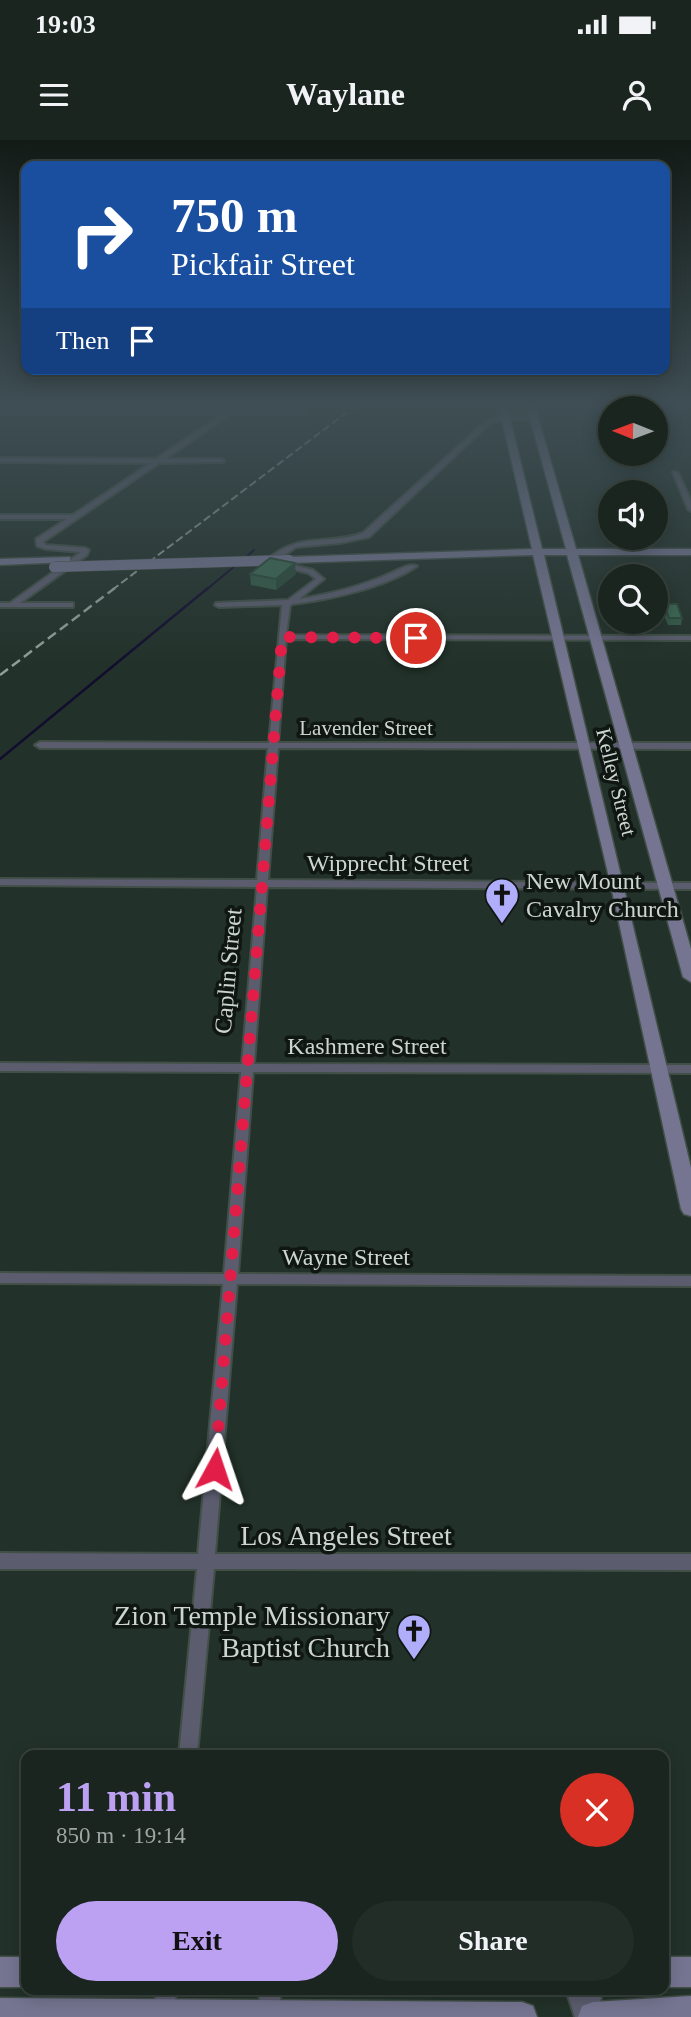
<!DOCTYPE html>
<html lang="en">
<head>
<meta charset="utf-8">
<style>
  body { margin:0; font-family:"Times New Roman",serif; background:#232d28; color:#f1f3f6; height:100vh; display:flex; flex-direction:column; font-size:26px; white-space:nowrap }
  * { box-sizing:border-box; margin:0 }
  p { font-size:23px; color:#9fa5a4 }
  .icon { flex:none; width:38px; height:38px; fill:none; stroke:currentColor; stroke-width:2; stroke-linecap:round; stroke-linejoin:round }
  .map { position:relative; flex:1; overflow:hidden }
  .sheet { position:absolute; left:21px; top:1610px; width:648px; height:245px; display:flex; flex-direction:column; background:#1a251f; border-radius:14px; box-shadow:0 4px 18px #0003,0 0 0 2px #38423d }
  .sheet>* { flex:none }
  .top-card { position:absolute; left:21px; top:21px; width:649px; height:214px; border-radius:14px; box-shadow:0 4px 18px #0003,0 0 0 2px #38423d; background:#1a4fa0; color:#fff; overflow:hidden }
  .needle { width:46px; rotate:271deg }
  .tools { position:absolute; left:598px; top:256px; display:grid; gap:14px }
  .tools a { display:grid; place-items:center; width:70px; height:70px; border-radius:50%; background:#1a251f; box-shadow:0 4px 18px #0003,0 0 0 2px #38423d; font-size:35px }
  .pin { position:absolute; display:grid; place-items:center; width:60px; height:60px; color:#fff; margin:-30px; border:4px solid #fff; border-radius:50%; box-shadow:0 2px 7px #0007 }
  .me { position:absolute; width:77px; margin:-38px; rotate:5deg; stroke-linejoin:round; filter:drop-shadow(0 0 5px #0008) }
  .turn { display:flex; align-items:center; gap:24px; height:147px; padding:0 35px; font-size:32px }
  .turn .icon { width:91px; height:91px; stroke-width:2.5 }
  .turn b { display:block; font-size:49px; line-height:60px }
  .then { display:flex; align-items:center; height:66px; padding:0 35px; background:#0003; gap:14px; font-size:26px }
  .round { display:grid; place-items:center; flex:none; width:74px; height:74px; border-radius:37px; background:#232d28 }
  .overview { display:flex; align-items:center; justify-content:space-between; height:119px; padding:0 35px }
  h1 { font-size:42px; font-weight:700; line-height:52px; color:#bca0f2 }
  .primary-button { display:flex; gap:14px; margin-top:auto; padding:14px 35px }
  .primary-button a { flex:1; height:80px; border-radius:42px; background:#bca0f2; color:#111; font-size:28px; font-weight:700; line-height:80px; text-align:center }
  .primary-button a+a { background:#232d28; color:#f1f3f6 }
  .status { display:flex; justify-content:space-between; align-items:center; height:49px; padding:0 35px; background:#1a251f; direction:ltr }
  .status svg { height:19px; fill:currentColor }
  header { display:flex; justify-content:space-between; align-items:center; height:91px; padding:0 35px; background:#1a251f; font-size:32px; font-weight:700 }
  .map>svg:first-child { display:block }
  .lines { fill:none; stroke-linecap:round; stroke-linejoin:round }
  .stream-far1 { stroke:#120d2e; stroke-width:2 }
  .stream { stroke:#120d2e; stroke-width:2.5 }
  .street-casing { stroke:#414f47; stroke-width:4 }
  .secondary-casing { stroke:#414f47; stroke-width:3 }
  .street { fill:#5b5c6d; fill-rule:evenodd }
  .secondary { fill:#757591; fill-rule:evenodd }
  .rail-far1 { stroke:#939e98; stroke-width:2; stroke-dasharray:8 3.5; stroke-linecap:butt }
  .rail { stroke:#939e98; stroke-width:2.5; stroke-dasharray:10 5; stroke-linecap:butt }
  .secondary-bridge-casing { stroke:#414f47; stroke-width:11; stroke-linecap:butt }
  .secondary-bridge { stroke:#757591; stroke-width:10 }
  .wall { fill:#345b47 }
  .shaded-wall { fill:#2b4a3a }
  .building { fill:#3d6a53; stroke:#2b4a3a; stroke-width:2 }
  .route { stroke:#e11d48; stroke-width:12; stroke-dasharray:0 21.6 }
  .labels { text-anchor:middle; stroke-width:7; stroke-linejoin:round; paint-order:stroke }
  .far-street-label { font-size:21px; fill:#ccd5d0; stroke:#101713 }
  .street-label { font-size:24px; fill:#ccd5d0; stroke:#101713 }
  .poi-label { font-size:24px; fill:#ccd5d0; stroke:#101713; text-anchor:start }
  .near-street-label { font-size:28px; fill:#ccd5d0; stroke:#101713 }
  .near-poi-label { font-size:28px; fill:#ccd5d0; stroke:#101713; text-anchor:end }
</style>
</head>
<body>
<div class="status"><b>19:03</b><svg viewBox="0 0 49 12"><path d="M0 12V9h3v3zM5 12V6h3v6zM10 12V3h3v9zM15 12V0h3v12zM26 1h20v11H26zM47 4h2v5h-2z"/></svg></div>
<header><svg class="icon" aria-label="menu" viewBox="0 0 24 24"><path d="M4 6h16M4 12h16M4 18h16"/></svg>Waylane<svg class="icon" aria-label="person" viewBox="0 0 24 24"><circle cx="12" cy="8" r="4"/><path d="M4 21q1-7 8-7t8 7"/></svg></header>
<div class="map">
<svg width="691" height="1877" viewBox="0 0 691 1877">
  <rect width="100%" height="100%" fill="#223129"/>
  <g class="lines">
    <!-- stream-far1 -->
    <path class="stream-far1" d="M245 418 254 410
      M206 450 236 425"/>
    <!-- stream -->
    <path class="stream" d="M0 619 208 448"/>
    <!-- street casing -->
    <g class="street-casing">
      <path id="street" d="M0 270H305L308 272 305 274H231L165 319H221L224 321 223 322 159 323 43 402 46 405 85 408 89 410 87 415 20 463H73V467H0V463H10L81 412 46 409 37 406 36 399 67 379H0V375H73L151 323 0 322V318L156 319 223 274H0Z
        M499 276H534L537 278 534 280H500L490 283 369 397 340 403 296 407 276 421 313 430 324 439 299 459C331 454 362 446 391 433 400 429 409 423 417 426 386 447 329 460 292 464L290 466 286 495 691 496V500L286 499 278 603H691V609L278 608 268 740 691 743V749L267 747 254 924 691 925V933L253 932 238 1134 691 1136V1146L237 1144 215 1414H691V1430L214 1429 197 1615H179L197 1429H0V1413L198 1414 223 1144 0 1143V1133L224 1134 241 932 0 931V923L242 924 257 747 0 745V739L257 740 268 608H40L35 605 40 602 269 603 282 465 219 467 215 465 216 463 288 460 316 439 308 433 268 423V419C301 391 327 406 363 393L486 281Z
        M673 332 678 333 691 361V371L688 369Z
        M156 1850H176L174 1877H154Z
        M260 1850H280V1877H258Z
        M566 1850H602L598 1877H575Z"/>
    </g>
    <!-- secondary casing -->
    <g class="secondary-casing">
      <path id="secondary" d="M499 267H507L542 409H566L527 267H535L576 409H691V415H578L691 809V842L683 837 567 415H544L691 1028V1076L684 1074 681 1069 611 746 533 415 289 423 284 420 289 417 532 409Z
        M70 417V421L66 422 0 425V419Z
        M0 1817H26V1847H0Z
        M663 1817H691V1847H663Z
        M691 1856V1877H578L582 1866 593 1862Z
        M0 1858 522 1862 533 1866 537 1877H0Z"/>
    </g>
    <!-- street -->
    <use href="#street" class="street"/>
    <!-- secondary -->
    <use href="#secondary" class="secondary"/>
    <!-- rail-far1 -->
    <path class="rail-far1" d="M112 450 354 267"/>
    <!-- rail -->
    <path class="rail" d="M0 535 115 448"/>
    <!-- secondary-bridge casing -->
    <g class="secondary-bridge-casing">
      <path id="secondary-bridge" d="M54 427 289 420"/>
    </g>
    <!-- secondary-bridge -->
    <use href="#secondary-bridge" class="secondary-bridge"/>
  </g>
  <!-- wall -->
  <path class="wall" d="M250 434H296L276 450 251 445Z
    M664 464 682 478 681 485H668L662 471Z"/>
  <!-- shaded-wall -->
  <path class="shaded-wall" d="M295 423 296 434 276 450V439Z"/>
  <!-- building -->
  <path class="building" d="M270 418 295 423 276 439 250 434Z
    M664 464H677L682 478H669Z"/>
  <!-- sky -->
  <linearGradient id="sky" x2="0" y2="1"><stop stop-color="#131b17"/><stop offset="0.5" stop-color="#3e4e54"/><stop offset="1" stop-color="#3e4e54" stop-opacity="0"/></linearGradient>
  <rect width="691" height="529" fill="url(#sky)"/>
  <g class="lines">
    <!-- route -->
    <path class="route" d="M215 1329 282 497 416 498"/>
  </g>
  <!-- icons -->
  <defs>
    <g id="church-pin" transform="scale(1.75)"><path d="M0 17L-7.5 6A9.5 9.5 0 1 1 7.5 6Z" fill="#b0aefa" stroke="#101713"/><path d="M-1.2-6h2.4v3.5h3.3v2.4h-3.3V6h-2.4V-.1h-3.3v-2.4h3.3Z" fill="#111"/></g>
  </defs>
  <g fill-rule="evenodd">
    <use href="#church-pin" x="502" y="755"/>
    <use href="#church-pin" x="414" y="1491"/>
  </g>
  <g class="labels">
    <!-- far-street labels -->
    <g class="far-street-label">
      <text x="366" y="595">Lavender Street</text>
      <text transform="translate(616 642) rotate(76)" y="7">Kelley Street</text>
    </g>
    <!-- street labels -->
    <g class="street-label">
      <text x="388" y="731">Wipprecht Street</text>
      <text transform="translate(228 831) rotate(-85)" y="8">Caplin Street</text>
      <text x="367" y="914">Kashmere Street</text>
      <text x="346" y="1125">Wayne Street</text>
    </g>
    <!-- poi labels -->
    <g class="poi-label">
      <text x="526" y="749">New Mount<tspan x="526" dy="28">Cavalry Church</tspan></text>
    </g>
    <!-- near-street labels -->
    <g class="near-street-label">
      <text x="346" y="1405">Los Angeles Street</text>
    </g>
    <!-- near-poi labels -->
    <g class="near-poi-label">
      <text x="390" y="1485">Zion Temple Missionary<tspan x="390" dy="32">Baptist Church</tspan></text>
    </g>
  </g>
</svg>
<div class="tools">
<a><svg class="needle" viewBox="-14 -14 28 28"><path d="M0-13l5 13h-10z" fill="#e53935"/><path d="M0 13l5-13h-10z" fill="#9fa5a4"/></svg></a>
<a><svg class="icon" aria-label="sound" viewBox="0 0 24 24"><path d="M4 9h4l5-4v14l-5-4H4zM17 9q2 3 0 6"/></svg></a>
<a><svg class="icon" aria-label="search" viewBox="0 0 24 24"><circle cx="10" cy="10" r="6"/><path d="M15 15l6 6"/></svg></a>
</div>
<div class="pin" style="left:416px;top:498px;background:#d93025"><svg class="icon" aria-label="arrive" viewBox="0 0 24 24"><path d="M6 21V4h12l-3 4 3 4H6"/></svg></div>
<svg class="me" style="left:215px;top:1329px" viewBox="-20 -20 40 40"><path d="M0-17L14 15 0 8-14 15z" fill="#e11d48" stroke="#fff" stroke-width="4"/></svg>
<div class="top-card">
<div class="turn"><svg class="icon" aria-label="right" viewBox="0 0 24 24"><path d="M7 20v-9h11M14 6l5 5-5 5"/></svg><div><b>750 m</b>Pickfair Street</div></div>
<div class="then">Then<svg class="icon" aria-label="arrive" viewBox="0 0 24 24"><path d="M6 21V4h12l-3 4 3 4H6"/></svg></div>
</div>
<section class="sheet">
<div class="overview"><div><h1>11 min</h1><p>850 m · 19:14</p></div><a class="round" style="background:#d93025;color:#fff"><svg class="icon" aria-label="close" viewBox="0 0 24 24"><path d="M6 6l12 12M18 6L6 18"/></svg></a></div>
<div class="primary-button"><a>Exit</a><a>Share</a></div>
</section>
</div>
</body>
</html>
